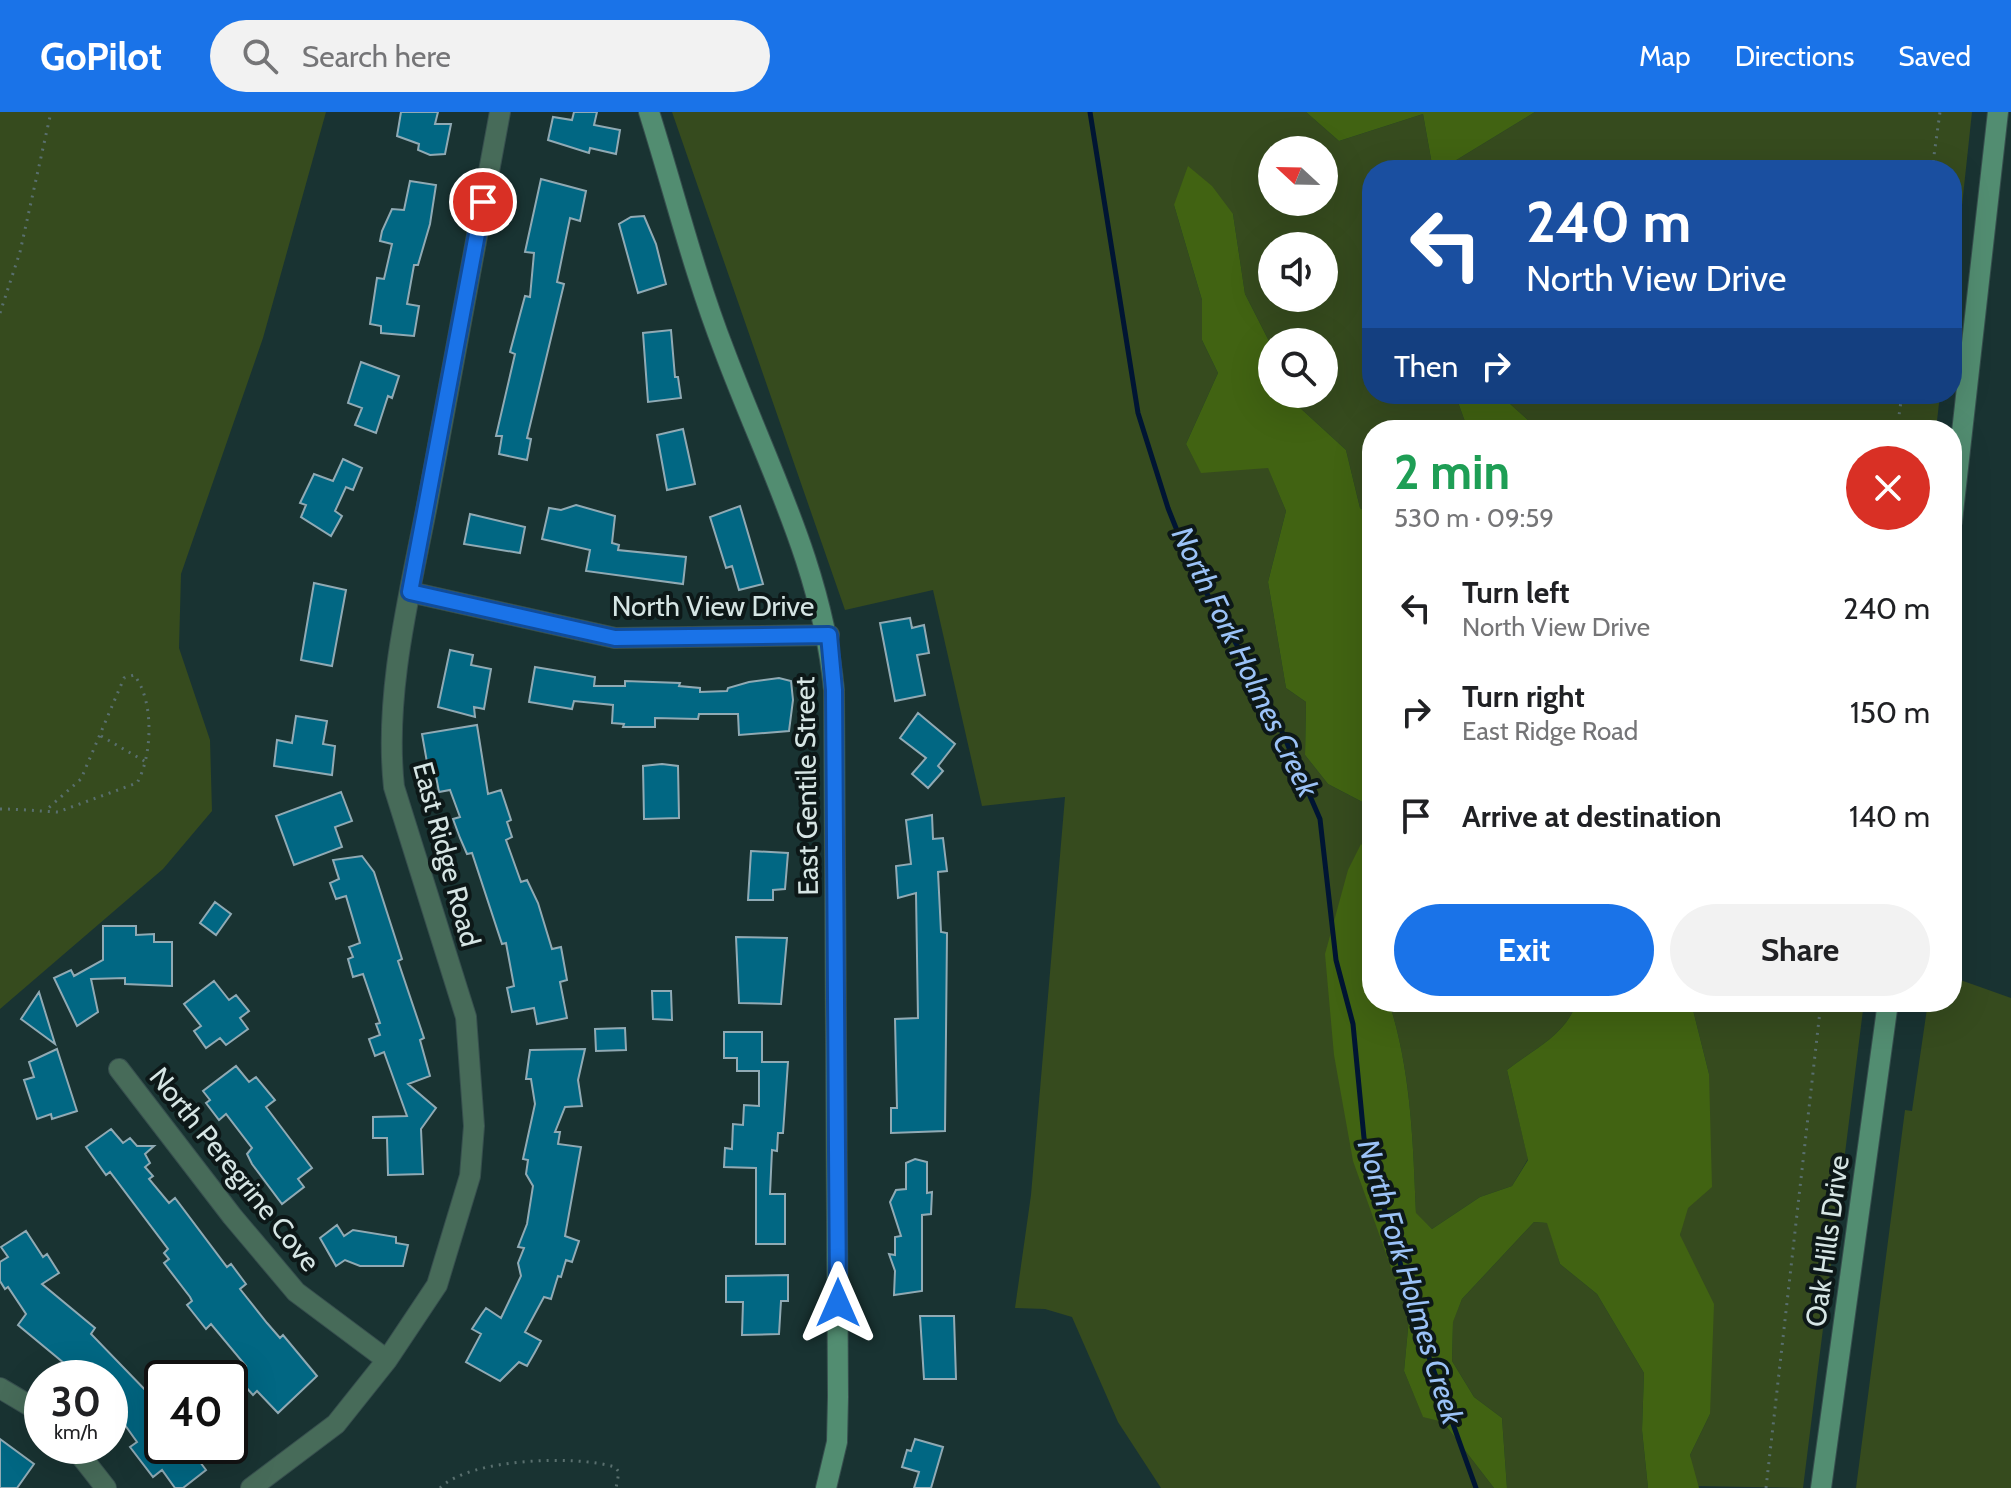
<!DOCTYPE html>
<html lang="en">
<head>
<meta charset="utf-8">
<style>
  body { margin:0; font-family:Cabin,sans-serif; background:#f2f2f2; color:#202124; height:100vh; display:flex; flex-direction:column; font-size:30px; white-space:nowrap }
  * { box-sizing:border-box; margin:0 }
  p { font-size:26px; color:#757577 }
  .icon { flex:none; width:44px; height:44px; fill:none; stroke:currentColor; stroke-width:2; stroke-linecap:round; stroke-linejoin:round }
  .map { position:relative; flex:1; overflow:hidden }
  .sheet { position:absolute; left:1362px; top:308px; width:600px; height:592px; display:flex; flex-direction:column; background:#fff; border-radius:32px; box-shadow:0 8px 32px #0002 }
  .sheet>* { flex:none }
  .banner { position:absolute; left:1362px; top:48px; width:600px; height:244px; border-radius:32px; box-shadow:0 8px 32px #0002; background:#1a4fa0; color:#fff; overflow:hidden }
  .needle { width:52px; rotate:292deg }
  .buttons { position:absolute; left:1258px; top:24px; display:grid; gap:16px }
  .buttons a { display:grid; place-items:center; width:80px; height:80px; border-radius:50%; background:#fff; box-shadow:0 8px 32px #0002; font-size:40px }
  .speed { position:absolute; left:24px; top:1248px; display:flex; gap:16px; font-size:40px; font-weight:700; text-align:center }
  .speed>* { display:grid; place-content:center; width:104px; height:104px; border-radius:50%; background:#fff; box-shadow:0 8px 32px #0002; line-height:1 }
  .speed small { font-size:20px; font-weight:400 }
  .speed .limit { border:4px solid #111; border-radius:12px; background:#fff; color:#111 }
  .pin { position:absolute; display:grid; place-items:center; width:68px; height:68px; color:#fff; margin:-34px; border:4px solid #fff; border-radius:50%; box-shadow:0 2px 8px #0007 }
  .me { position:absolute; width:88px; margin:-44px; rotate:0deg; stroke-linejoin:round; filter:drop-shadow(0 0 6px #0008) }
  .turn { display:flex; align-items:center; gap:28px; height:168px; padding:0 32px; font-size:36px }
  .turn .icon { width:104px; height:104px; stroke-width:2.5 }
  .turn b { display:block; font-size:56px; line-height:68px }
  .then { display:flex; align-items:center; height:76px; padding:0 32px; background:#0003; gap:16px; font-size:30px }
  .round { display:grid; place-items:center; flex:none; width:84px; height:84px; border-radius:42px; background:#f2f2f2 }
  .head { display:flex; align-items:center; justify-content:space-between; height:136px; padding:0 32px }
  h1 { font-size:48px; font-weight:700; line-height:60px; color:#1e9e55 }
  .action { display:flex; gap:16px; margin-top:auto; padding:16px 32px }
  .action a { flex:1; height:92px; border-radius:48px; background:#1a73e8; color:#fff; font-size:32px; font-weight:700; line-height:92px; text-align:center }
  .action a+a { background:#f2f2f2; color:#202124 }
  ul { padding:0; list-style:none }
  li { display:flex; align-items:center; gap:24px; height:104px; padding:0 32px }
  li div { flex:1 }
  li b { display:block; font-size:30px }
  li em { font-style:normal }
  header { display:flex; align-items:center; gap:48px; box-sizing:border-box; height:112px; padding:0 40px; background:#1a73e8; color:#fff }
  header strong { font-size:38px }
  nav { display:flex; gap:44px; margin-inline-start:auto; font-size:28px }
  .search { width:560px; height:72px; background:#f2f2f2; display:flex; align-items:center; gap:20px; box-sizing:border-box; padding:0 28px; border-radius:44px; color:#757577; font-size:30px }
  .map>svg:first-child { display:block }
  .green { fill:#364b1e; fill-rule:evenodd }
  .forest { fill:#416312 }
  .lines { fill:none; stroke-linecap:round; stroke-linejoin:round }
  .stream { stroke:#001533; stroke-width:5 }
  .building { fill:#016783; stroke:#90aab4; stroke-width:2 }
  .street-casing { stroke:#374f4e; stroke-width:22 }
  .secondary-casing { stroke:#374f4e; stroke-width:22 }
  .path { stroke:#596f6e; stroke-width:3; stroke-dasharray:2 6; stroke-linecap:butt }
  .street { stroke:#476b59; stroke-width:20 }
  .secondary { stroke:#528d71; stroke-width:20 }
  .route-casing { stroke:#114b97; stroke-width:20 }
  .route { stroke:#1a73e8; stroke-width:14 }
  .labels { text-anchor:middle; stroke-width:8; stroke-linejoin:round; paint-order:stroke }
  .street-label { font-size:28px; fill:#d6e5e4; stroke:#0d1818 }
  .water-label { font-size:30px; font-style:italic; fill:#9bc2f7; stroke:#0d1818 }
</style>
</head>
<body>
<header>
<strong>GoPilot</strong>
<div class="search"><svg class="icon" aria-label="search" viewBox="0 0 24 24"><circle cx="10" cy="10" r="6"/><path d="M15 15l6 6"/></svg>Search here</div>
<nav><a>Map</a><a>Directions</a><a>Saved</a></nav>
</header>
<div class="map">
<svg width="2011" height="1376" viewBox="0 0 2011 1376">
  <rect width="100%" height="100%" fill="#193332"/>
  <!-- green -->
  <path class="green" d="M0 0H326L263 226 181 462 179 536 210 628 212 699 163 757 0 897Z
    M672 0H1306L1339 29 1423 2 1433 58H1372V282H1455L1468 318H1372V404L1360 396 1346 338 1298 294 1293 282H1324V230H1272V235L1245 182 1233 102 1174 93 1202 188V228L1218 261 1186 332 1201 360 1268 355 1286 399 1268 470 1286 576 1306 590 1305 643 1328 672 1372 695V737L1361 732 1375 1105 1409 1206 1404 1259 1423 1304 1443 1310 1494 1376H1161L1118 1310 1072 1205 1045 1197 1015 1196 1031 1083 1065 685 982 694 933 478 845 498ZM1272 38H1324V90H1272ZM1272 134H1324V186H1272Z
    M1535 0H1972L1952 187V58H1440Z
    M1499 282H1940L1936 318H1539Z
    M1952 865 2011 886V1376H1856L1905 998 1912 999 1928 890H1952Z
    M1389 890H1568L1573 899C1560 926 1531 939 1507 958L1528 1047 1512 1074 1480 1085 1432 1117 1416 1102C1413 1029 1411 959 1389 890Z
    M1691 890H1864L1803 1376 1694 1374 1690 1343 1710 1302 1680 1123 1709 962Z
    M1534 1110 1548 1111 1560 1152 1597 1182 1644 1261 1642 1318 1648 1376H1507L1502 1306 1474 1285 1452 1249 1453 1209 1462 1187Z"/>
  <!-- forest -->
  <path class="forest" d="M1306 0H1535L1440 58H1433L1423 2 1339 29Z
    M1188 54 1212 74 1233 102 1245 182 1272 235V282H1293L1298 294 1346 338 1360 396 1372 404V695L1328 672 1305 643 1306 590 1286 576 1268 470 1286 399 1268 356 1201 361 1186 332 1218 261 1202 228V188L1174 93Z
    M1455 282H1499L1539 318H1468Z
    M1361 732 1372 737V890H1389C1411 959 1413 1029 1416 1101L1432 1117 1480 1085 1512 1074 1528 1048 1507 958C1531 939 1560 926 1573 899L1568 890H1691L1709 962 1712 1075 1688 1096 1680 1123 1714 1192 1710 1302 1690 1343 1699 1376H1648L1642 1318 1644 1261 1597 1182 1560 1152 1547 1111 1534 1110 1462 1187 1453 1210 1452 1249 1474 1285 1502 1306 1507 1376H1494L1443 1310 1423 1305 1404 1259 1409 1206 1353 1049 1334 943 1325 842 1348 758Z"/>
  <g class="lines">
    <!-- stream -->
    <path class="stream" d="M1090 0 1138 301 1168 396 1192 456 1266 583 1320 707 1336 848 1353 912 1364 1026 1421 1223 1476 1376"/>
  </g>
  <!-- building -->
  <path class="building" d="M401 0H438L435 12H451L445 42 430 43 418 38 419 32 397 24Z
    M574 0H597L594 13 620 18 616 42 590 36 589 41 548 28 553 5 572 8Z
    M541 67 586 79 580 109 570 106 557 170 564 172 527 326 531 327 527 348 499 342 502 324H496L515 242 510 240 525 184 530 185 534 141 525 140Z
    M410 69 436 73 430 112 418 153H414L407 192 419 194 414 224 381 221V214L370 212 377 166 384 167 392 132 380 129 382 119 392 97 404 98Z
    M644 104 656 132 666 172 638 181 619 112 631 105Z
    M671 218 675 265H678L681 286 648 290 643 221Z
    M361 250 399 264 392 286 388 284 376 321 355 313 362 296 348 291Z
    M683 317 695 372 667 378 657 323Z
    M343 347 362 356 353 378 346 375 335 399 342 404 331 424 301 405 306 393 300 391 314 362 333 369Z
    M576 393 615 404 612 431 619 433 618 438 686 445 683 472 586 459 590 438 542 427 549 396 561 398Z
    M740 394 763 472 739 478 732 454 726 456 710 405Z
    M470 402 525 415 520 441 464 432Z
    M314 471 346 478 332 554 301 548Z
    M910 506 912 516 924 513 929 541 917 543 925 583 895 589 880 511Z
    M450 538 473 543 471 553 491 557 484 597 474 595 475 605 438 595Z
    M535 555 595 565 594 574H625V569L680 571 679 574 700 576V580L727 579 728 576 749 570 779 566 791 569 793 588 789 619 739 623 738 602H699L698 607 655 606V615H623L624 612 612 611 613 593 574 589 572 597 529 590Z
    M918 601 955 632 938 654 943 659 928 676 912 662 926 646 900 626Z
    M296 604 327 609 323 632 335 634 332 663 274 654 277 628 292 631Z
    M477 613 488 682 501 678 511 708 507 710 512 725 506 728 521 770 527 768 538 791 552 837 561 835 567 868 560 870 567 906 537 912 534 896 512 900 507 876 514 874 506 831 502 832 472 741 467 742 460 726 453 707 460 705 450 678 439 680 434 654 428 656 422 622Z
    M662 652 678 654 679 706 644 707 643 654Z
    M341 680 352 709 335 715 342 735 294 753 276 704Z
    M932 703 933 727 943 726 947 759 938 760 941 820 947 821 945 1019 891 1021V996H897L895 907 918 906 916 781 898 786 896 754 911 752 906 708Z
    M751 739 788 741 785 777 773 778V788H748Z
    M362 744 374 760 402 847 398 849 424 926 420 928 430 964 408 972 436 996 421 1017 423 1062 388 1063 387 1026H373V1005L407 1004 384 940 375 944 369 927 380 923 376 912 380 911 363 862 353 865 348 847 353 845 349 835 360 831 346 784 336 787 330 771 339 767 333 748Z
    M215 790 231 802 216 823 200 811Z
    M103 814H136V823L154 822V830H172V874L125 872V866L91 867 98 900 77 914 54 866 71 858 74 864 103 848Z
    M736 825 787 826 781 892 739 891Z
    M214 869 229 888 236 883 249 899 240 906 248 917 226 933 220 926 206 936 194 919 201 914 184 892Z
    M652 879H671L672 908 653 907Z
    M39 880 55 932 21 907Z
    M625 916 626 938 596 939 595 917Z
    M724 920H762V950H788L783 1021H778L777 1039 772 1038 770 1082H785V1132H756V1056L724 1055 725 1036 732 1037 733 1012 743 1013 744 993 759 994V959H737V946H724Z
    M57 937 77 999 52 1007 51 1002 37 1007 24 968 34 965 29 950Z
    M585 937 578 968 582 994 565 995 555 1020H560L558 1032 581 1035 565 1124 579 1129 572 1150 566 1148 561 1165 558 1164 551 1187 544 1185 525 1220 541 1229 535 1240 527 1254 519 1250 500 1269 466 1250 481 1222 472 1217 481 1203 486 1196 501 1206 521 1164 518 1151 524 1136 518 1135 527 1112 533 1074 526 1062 528 1048 523 1047 535 992 531 967H526L530 938Z
    M236 954 249 970 256 965 275 988 266 995 312 1056 298 1067 304 1075 282 1092 252 1052 247 1042 252 1036 226 1002 219 1008 206 991 210 988 203 979Z
    M111 1017 123 1031 130 1026 137 1034H154L145 1042 150 1051 145 1055 153 1064 149 1067 169 1091 175 1086 227 1155 231 1152 246 1172 240 1177 267 1211 280 1226 283 1223 317 1264 278 1301 257 1279 253 1283 235 1263 246 1254 211 1212 206 1217 187 1193 192 1189 190 1185 164 1151 169 1147 164 1141 168 1137 110 1060 106 1063 86 1035Z
    M915 1047 927 1050V1081L932 1080 931 1102 922 1103V1179L894 1183 895 1159 889 1142 895 1143V1125L901 1124 890 1090 896 1078 906 1077V1051Z
    M337 1113 344 1124 353 1118 396 1125V1131L408 1133 403 1154H360L345 1148 336 1154 320 1126Z
    M26 1119 43 1145 47 1142 59 1161 42 1172 95 1216 91 1222 151 1284 146 1288 162 1307V1334H188L206 1358 183 1376H175L162 1358 153 1365 130 1335 137 1330 110 1292V1266H82L18 1213 26 1202 8 1175 5 1177 0 1169V1150L8 1145 1 1135Z
    M788 1163V1189H781L779 1222 742 1223 743 1190H726V1164Z
    M920 1204H954L956 1267H924Z
    M0 1327 34 1352 17 1376H0Z
    M915 1327 943 1335 931 1376H914L919 1360 902 1355 907 1338 911 1339Z"/>
  <g class="lines">
    <!-- street casing -->
    <g class="street-casing">
      <path id="street" d="M410 480 615 526 829 523
        M119 957 232 1104 296 1180 387 1248
        M0 1276 42 1301
        M73 1334 106 1376
        M251 1376 336 1312 387 1248 437 1173 470 1064 474 1014 466 905 394 675C384 582 409 485 427 393 451 262 476 131 500 0"/>
    </g>
    <!-- secondary casing -->
    <g class="secondary-casing">
      <path id="secondary" d="M649 0C674 79 694 161 724 238 767 353 822 454 834 578L838 1285 837 1330 826 1376
        M1952 409 1998 0
        M1821 1376 1888 890"/>
    </g>
    <!-- path -->
    <path class="path" d="M1932 58 1940 0
      M0 201 20 140 51 0
      M1897 318 1902 282
      M101 624 146 650
      M0 697C19 697 38 699 58 700L137 671C152 645 155 589 134 563L124 566 81 667 45 699
      M440 1376C470 1346 576 1343 615 1355L619 1360 616 1376
      M1766 1376 1821 890"/>
    <!-- street -->
    <use href="#street" class="street"/>
    <!-- secondary -->
    <use href="#secondary" class="secondary"/>
  </g>
  <g class="lines">
    <!-- route casing -->
    <g class="route-casing">
      <path id="route" d="M483 90 410 480 615 526 829 523 834 578 838 1191"/>
    </g>
    <!-- route -->
    <use href="#route" class="route"/>
  </g>
  <g class="labels">
    <!-- street labels -->
    <g class="street-label">
      <text x="713" y="504">North View Drive</text>
      <text transform="translate(806 674) rotate(-91)" y="10">East Gentile Street</text>
      <text transform="translate(447 742) rotate(75)" y="10">East Ridge Road</text>
      <text transform="translate(235 1057) rotate(51)" y="10">North Peregrine Cove</text>
      <text transform="translate(1827 1129) rotate(-82)" y="10">Oak Hills Drive</text>
    </g>
    <!-- water labels -->
    <g class="water-label">
      <text transform="translate(1245 550) rotate(64)" y="10">North Fork Holmes Creek</text>
      <text transform="translate(1410 1170) rotate(73)" y="10">North Fork Holmes Creek</text>
    </g>
  </g>
</svg>
<div class="buttons">
<a><svg class="needle" viewBox="-14 -14 28 28"><path d="M0-13l5 13h-10z" fill="#e53935"/><path d="M0 13l5-13h-10z" fill="#757577"/></svg></a>
<a><svg class="icon" aria-label="sound" viewBox="0 0 24 24"><path d="M4 9h4l5-4v14l-5-4H4zM17 9q2 3 0 6"/></svg></a>
<a><svg class="icon" aria-label="search" viewBox="0 0 24 24"><circle cx="10" cy="10" r="6"/><path d="M15 15l6 6"/></svg></a>
</div>
<div class="speed"><div>30<small>km/h</small></div><div class="limit">40</div></div>
<div class="pin" style="left:483px;top:90px;background:#d93025"><svg class="icon" aria-label="arrive" viewBox="0 0 24 24"><path d="M6 21V4h12l-3 4 3 4H6"/></svg></div>
<svg class="me" style="left:838px;top:1191px" viewBox="-20 -20 40 40"><path d="M0-17L14 15 0 8-14 15z" fill="#1a73e8" stroke="#fff" stroke-width="4"/></svg>
<div class="banner">
<div class="turn"><svg class="icon" aria-label="left" viewBox="0 0 24 24"><path d="M17 20v-9H6M10 6l-5 5 5 5"/></svg><div><b>240 m</b>North View Drive</div></div>
<div class="then">Then<svg class="icon" aria-label="right" viewBox="0 0 24 24"><path d="M7 20v-9h11M14 6l5 5-5 5"/></svg></div>
</div>
<section class="sheet">
<div class="head"><div><h1>2 min</h1><p>530 m · 09:59</p></div><a class="round" style="background:#d93025;color:#fff"><svg class="icon" aria-label="close" viewBox="0 0 24 24"><path d="M6 6l12 12M18 6L6 18"/></svg></a></div>
<ul>
<li><svg class="icon" aria-label="left" viewBox="0 0 24 24"><path d="M17 20v-9H6M10 6l-5 5 5 5"/></svg><div><b>Turn left</b><p>North View Drive</p></div><em>240 m</em></li>
<li><svg class="icon" aria-label="right" viewBox="0 0 24 24"><path d="M7 20v-9h11M14 6l5 5-5 5"/></svg><div><b>Turn right</b><p>East Ridge Road</p></div><em>150 m</em></li>
<li><svg class="icon" aria-label="arrive" viewBox="0 0 24 24"><path d="M6 21V4h12l-3 4 3 4H6"/></svg><div><b>Arrive at destination</b></div><em>140 m</em></li>
</ul>
<div class="action"><a>Exit</a><a>Share</a></div>
</section>
</div>
</body>
</html>
